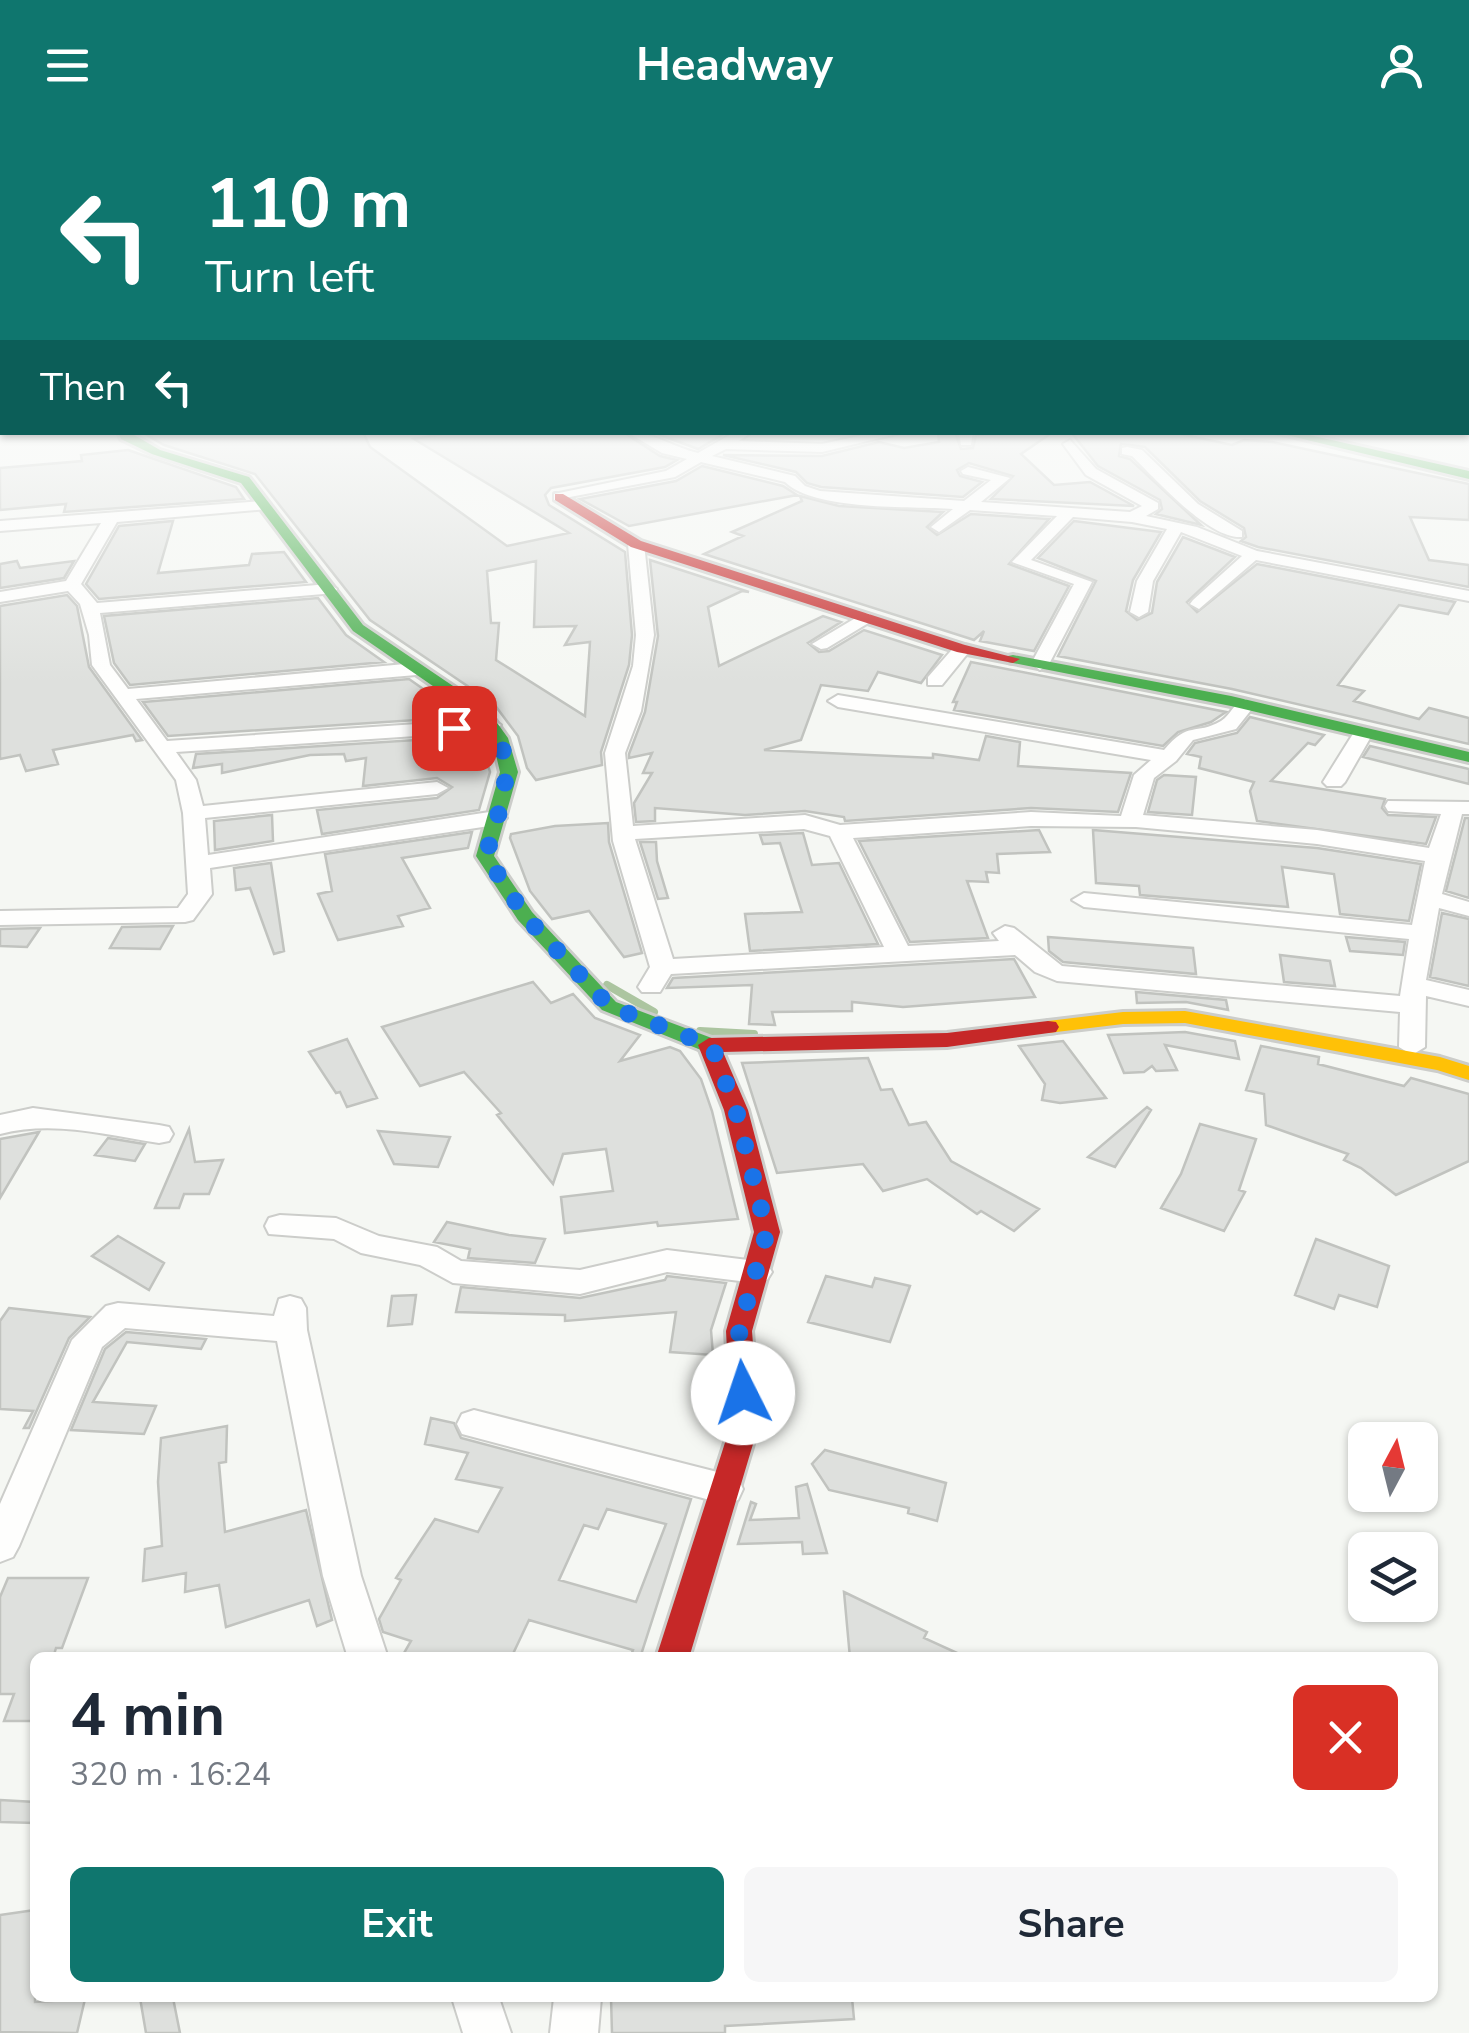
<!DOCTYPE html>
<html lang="en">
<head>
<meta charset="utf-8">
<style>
	body { margin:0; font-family:"Nunito Sans",sans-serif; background:#f6f6f7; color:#1f2937; height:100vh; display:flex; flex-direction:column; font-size:38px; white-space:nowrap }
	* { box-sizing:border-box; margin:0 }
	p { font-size:32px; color:#747a83 }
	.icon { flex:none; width:55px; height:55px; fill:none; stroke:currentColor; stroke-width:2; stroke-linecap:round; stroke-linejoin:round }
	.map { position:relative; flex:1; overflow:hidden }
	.panel { position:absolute; left:30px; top:1522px; width:1408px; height:350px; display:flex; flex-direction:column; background:#fff; border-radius:15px; box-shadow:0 2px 8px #0004 }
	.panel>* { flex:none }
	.banner { position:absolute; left:0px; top:0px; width:1470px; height:305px; box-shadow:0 2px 8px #0004; background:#0f766e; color:#fff; overflow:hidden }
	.needle { width:65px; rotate:7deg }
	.fabs { position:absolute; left:1348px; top:1292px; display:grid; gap:20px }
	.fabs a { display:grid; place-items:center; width:90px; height:90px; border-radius:15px; background:#fff; box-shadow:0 2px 8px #0004; font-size:50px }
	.pin { position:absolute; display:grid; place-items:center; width:85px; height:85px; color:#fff; margin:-42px; border-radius:20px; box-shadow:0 5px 15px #0006 }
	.me { position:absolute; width:110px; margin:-55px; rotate:356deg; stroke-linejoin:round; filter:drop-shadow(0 0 8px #0008) }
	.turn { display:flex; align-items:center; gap:35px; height:210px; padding:0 40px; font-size:45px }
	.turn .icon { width:130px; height:130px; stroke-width:2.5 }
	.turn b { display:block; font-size:70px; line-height:85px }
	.then { display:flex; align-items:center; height:95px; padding:0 40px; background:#0003; gap:20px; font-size:38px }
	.round { display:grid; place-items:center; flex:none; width:105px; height:105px; border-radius:15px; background:#f6f6f7 }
	.headline { display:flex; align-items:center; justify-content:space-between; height:170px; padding:0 40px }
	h1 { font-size:60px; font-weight:700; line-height:75px }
	.action { display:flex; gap:20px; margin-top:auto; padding:20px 40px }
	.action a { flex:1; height:115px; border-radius:15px; background:#0f766e; color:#fff; font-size:40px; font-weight:700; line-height:115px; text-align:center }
	.action a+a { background:#f6f6f7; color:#1f2937 }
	header { display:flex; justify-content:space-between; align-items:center; height:130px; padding:0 40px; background:#0f766e; color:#fff; font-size:45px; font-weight:700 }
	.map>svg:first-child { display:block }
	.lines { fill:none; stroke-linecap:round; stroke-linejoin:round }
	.stream { stroke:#acc5a0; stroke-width:8 }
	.building { fill:#dee0dd; stroke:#c1c3bf; stroke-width:2.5; fill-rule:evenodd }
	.street-casing { stroke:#cccdca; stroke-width:4 }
	.fast-casing { stroke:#cccdca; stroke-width:6 }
	.slow-casing { stroke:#cccdca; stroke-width:6 }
	.jam-casing { stroke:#cccdca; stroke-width:6 }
	.street { fill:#fefefd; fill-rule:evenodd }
	.fast { fill:#4caf50; fill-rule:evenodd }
	.slow { fill:#ffc107; fill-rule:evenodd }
	.jam { fill:#c62828; fill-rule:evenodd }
	.route { stroke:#1a73e8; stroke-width:18; stroke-dasharray:0 32.4 }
</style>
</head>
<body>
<header><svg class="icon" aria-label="menu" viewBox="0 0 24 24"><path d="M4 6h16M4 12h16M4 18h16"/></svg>Headway<svg class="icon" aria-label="person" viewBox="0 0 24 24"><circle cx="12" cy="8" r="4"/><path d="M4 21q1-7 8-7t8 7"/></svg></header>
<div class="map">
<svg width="1469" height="1903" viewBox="0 0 1469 1903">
	<rect width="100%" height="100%" fill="#f5f7f3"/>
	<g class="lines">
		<!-- stream -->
		<path class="stream" d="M607,855L654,882
			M700,901L754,904"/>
	</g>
	<!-- building -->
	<path class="building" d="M142,302H363L370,317L507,416L569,403L414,309L454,302H623L660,326L677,330L665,337L551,358L545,365L549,375L625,422L632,505L629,535L601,622L602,635L536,650L527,638L518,606L494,574L370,490L255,344L164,315ZM536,431L534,497L576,496L565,515L590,512L585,586L496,530L499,493H491L487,441Z
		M652,302H727L698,319Z
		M938,302H955L961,319L973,318L976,305L1053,302L1021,324L1054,355L1090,352L1134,376L991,369L1013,346L969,333L957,340L960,346L982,352L963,367L821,357L807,353L796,342L723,325L822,326L879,312L904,318L939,312Z
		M1071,302H1171L1232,315L1244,310L1272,312L1469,354V390L1410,387L1429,430L1469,435V457L1258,417L1241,411L1246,407L1244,398L1200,371L1145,317L1121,314L1119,326L1130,329L1201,395L1156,384L1162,379L1160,370L1098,336Z
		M128,320L236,357L244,369L64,382L66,374L0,380V338L82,331L81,325Z
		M702,336L783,356L797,365L629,396L580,369L676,351Z
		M800,366L839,376L943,382L927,397L937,405L971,384L1049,389L1009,434L1069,456L1034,521L980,511L984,501L974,510L968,508L704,424L743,406L732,402L802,371Z
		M173,391L158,443L249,435L252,424L284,422L306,452L99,469L86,454L119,396Z
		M1074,391L1161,402L1133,450L1126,481L1137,490L1152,483L1157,452L1183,407L1235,427L1187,472L1197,482L1257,434L1455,472L1448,484L1399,475L1338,555L1364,561L1354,571L1419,589L1429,578L1469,588V614L1232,559L1058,526L1096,451L1038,428Z
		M650,430L749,462L742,461L708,477L719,536L823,486L841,492L808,513L819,522L829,521L864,500L942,525L921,553L878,542L868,561L821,555L801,610L764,620L933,628V624L979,630L986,606L1020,612L1018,636L1131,643L1118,682L1031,678L845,691L844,687L805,681L745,685L655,678V691L636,692L634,673L652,643H643L652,623L629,628V624L645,582L658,506Z
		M17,431L20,438L74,431L64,448L0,458V434Z
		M67,465L77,476L89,537L142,610L136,611L133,605L53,620L58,634L26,641L20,625L0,629V476Z
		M318,468L346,505L384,532L130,555L114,533L104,486Z
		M971,532L1226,582L1211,592L1178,602L1163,616L954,580L957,572H953Z
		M409,549L463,587L168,606L143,572Z
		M1250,587L1324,605L1315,615L1308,613L1271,651L1385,669L1382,678L1388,685L1436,687L1426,714L1257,691L1250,661L1254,652L1199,638L1201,627L1187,624L1195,613L1237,603Z
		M479,606L490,642L479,680L322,704L317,680L437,668L452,657L437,648L363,656L366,628L346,631L344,624L310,625L222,643V634L193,638L196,624Z
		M1370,616L1469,639V654L1363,627Z
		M1164,645L1196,647L1192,685L1148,682L1157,650Z
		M272,685L273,711L215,720L214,691Z
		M1465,688H1469V768L1446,761Z
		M608,693L609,712L642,823L624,827L589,781L552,789L530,761L510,708L511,704L555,696Z
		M1039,700L1050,722L997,724L999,743L986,742L988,752L967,751L988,808L910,812L859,711Z
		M1093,700L1317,718L1421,734L1409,791L1340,784L1334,744L1282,737L1288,777L1140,765L1139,756L1096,753Z
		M472,702L468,718L402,728L430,778L398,786L403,796L338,810L318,764L332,761L325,724Z
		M803,703L812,735L839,733L878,814L750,821L745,784L802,782L780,713L763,714L760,705Z
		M640,712H656L657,731L668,768L658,769Z
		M271,733L284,821L274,824L250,758L236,760L234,738Z
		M1442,783L1469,789V856L1430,847Z
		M173,796L160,819L110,818L122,797Z
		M40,798L27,817L0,816V799Z
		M1048,807L1193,818L1196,844L1063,832L1049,821Z
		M1346,807L1405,812L1403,825L1350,821Z
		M1280,825L1330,831L1335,856L1284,852Z
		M1014,829L1035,867L903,877L852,872V881L772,882L775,895L749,894L752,855L667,858L673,848Z
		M533,852L551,873L573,864L595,888L640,905L620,931L670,917L680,921L701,949L712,981L738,1089L658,1096L657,1092L565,1103L561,1067L613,1061L606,1019L563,1024L553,1054L497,985L501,983L464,942L420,956L382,897Z
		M1136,862L1226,870L1228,880L1186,872L1137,873Z
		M1185,902L1235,911L1239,929L1165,915L1177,940L1156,941L1152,936L1144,942L1124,943L1108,905Z
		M347,909L377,968L347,977L340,962L336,963L309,922Z
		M1063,911L1106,968L1060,973L1042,970L1045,954L1019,916Z
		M1261,916L1319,927L1318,934L1404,956L1411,948L1469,964V1031L1396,1065L1361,1038L1344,1030L1348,1024L1266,995L1264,964L1246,960Z
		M868,928L881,960L892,959L909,995L926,992L951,1031L1039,1079L1014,1101L981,1081L977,1084L927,1049L883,1061L863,1034L777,1043L742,933Z
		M1147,977L1151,980L1115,1037L1088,1027Z
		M1200,994L1256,1009L1239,1060L1245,1062L1224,1101L1161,1078L1181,1044Z
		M189,999L195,1032L223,1030L209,1064H184L179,1078H155Z
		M378,1001L450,1007L438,1037L394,1034Z
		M39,1002L0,1068V1009Z
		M108,1008L138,1013L145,1014L135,1031L95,1025Z
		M447,1092L509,1105L545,1109L535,1133L468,1128L470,1119L434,1112Z
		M118,1106L164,1133L149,1160L92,1126Z
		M1316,1109L1389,1136L1377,1177L1339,1165L1334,1179L1295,1165Z
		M667,1146L726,1153L711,1200L713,1225L670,1222L676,1182L565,1191V1185L456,1182L461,1157L580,1168L665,1150Z
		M826,1146L872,1157L875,1148L910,1156L890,1212L808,1192Z
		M416,1165L412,1194L388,1196L392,1166Z
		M9,1178L90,1187L69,1208L29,1298H24L33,1281L0,1279V1191Z
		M126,1202L206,1209L201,1219L127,1212L93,1272L156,1276L144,1304L71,1300L105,1219Z
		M431,1288L454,1293L461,1308L691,1369L640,1528H630L633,1520L529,1490L511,1528H419L404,1523L411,1511L383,1502L379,1489L401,1450L396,1448L435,1389L478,1402L502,1358L456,1349L468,1323L425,1314ZM607,1379L666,1394L636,1472L559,1450L584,1395L598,1399Z
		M227,1296L226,1332L219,1333L225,1402L306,1380L332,1490L317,1496L309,1470L226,1497L219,1455L185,1462L186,1443L143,1451L145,1419L162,1416L158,1352L161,1308Z
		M825,1320L946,1353L937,1391L908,1383L909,1378L829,1360L812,1334Z
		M807,1354L827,1423L803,1424L802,1412L738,1414L751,1372L756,1374L750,1390L799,1388L796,1357Z
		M8,1448H88L62,1518H56L53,1528H35V1591H4L14,1564H0V1467Z
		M844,1462L927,1502L924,1508L968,1528H850Z
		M0,1670L35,1672V1693L0,1692Z
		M35,1780V1872L85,1869L77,1903L0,1902V1785Z
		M140,1868H173L180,1903H146Z
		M611,1868H852L854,1889L725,1896V1903H612Z"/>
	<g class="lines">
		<!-- street casing -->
		<g class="street-casing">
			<path id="street" d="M627,302C652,302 673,317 698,323L735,302H752L739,311L822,314L877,302H905L822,322L726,319L712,326L795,346L805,356L820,361L964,371L991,350L963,344L961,341L968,337L1010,348L981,372L1130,382L1142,376L1086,345L1063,314L1070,310L1096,339L1158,373V379L1146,386L1197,397L1257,421L1469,461V471L1256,430L1199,479L1190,474L1193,470L1242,426L1181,402L1153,451L1148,482L1139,487L1130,482L1137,451L1167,399L1132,392L1073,387L1031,430L1092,452L1049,534L1040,540L1031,534L1074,454L1012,432L1057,386L970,380L939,402L931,397L953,379C911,376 814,381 785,352L701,332L675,347L554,370V364L666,341L687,329L662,323Z
				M959,302H973L971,315H961Z
				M1127,317L1142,320L1198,374L1242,401V407C1209,410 1155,348 1132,326L1122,324V318Z
				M263,371L268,373V379L117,392L81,454L97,473L329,454L337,459L335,463L100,483L110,535L128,559L416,533L425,539L416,545L136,569L167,611L491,589L501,595L491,601L176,622L196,650L203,676L437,652L448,658L437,664L205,688L208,725L496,681L507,688L496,695L210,738L212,764L193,790L185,792L0,795V781L178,778L188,764L183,683L176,650L92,535L89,505L80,474L68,461L0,472V462L66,451L101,393L0,401V391Z
				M636,409L644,414L654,505L641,581L625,623L633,696L805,685L840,695L1031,682L1121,686L1134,645L1151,630L838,577L828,571L838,565L1164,620C1189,590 1195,606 1221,591C1231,585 1233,573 1245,569L1255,575L1236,599L1193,610L1176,631L1154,648L1143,685L1317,700L1429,718L1441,684L1388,681L1385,676L1388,671L1469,672V684H1462L1442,764L1469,772V786L1439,778L1426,850L1469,860V876L1426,866L1425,917L1412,925L1399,917L1400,882L1057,851L1035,842L1015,825L671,844L660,862H642L638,857L650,837L613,711L605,623L633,536L636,505L628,414ZM1031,696L1136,697L1317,714L1425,731L1412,795L1084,763L1072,770L1084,777L1409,809L1400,866L1062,836L1014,798L1005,796L993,803L999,811L908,816L853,708ZM804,699L830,706L884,817L673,829L635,709Z
				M864,483L870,484V492L827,518L821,519L812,514Z
				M962,514L971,519L968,523L942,555H928V547L956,515Z
				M1363,597L1373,603L1345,652L1341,656H1327L1323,652L1356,599Z
				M33,978L159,995L169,997L173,1004L169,1011L159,1013C105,1005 54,990 0,1004V985Z
				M280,1085L336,1088L379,1106L437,1117L461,1131L580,1140L667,1120L756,1131L767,1134L772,1142L767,1150L756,1153L667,1142L580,1164L453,1153L420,1135L361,1123L334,1109L269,1104L265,1096L269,1088Z
				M290,1166L301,1169L306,1178L307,1200L361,1446L388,1528H348L323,1446L277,1211L125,1198L102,1217L19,1416L13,1427L0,1432V1374L72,1210L106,1176L118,1173L274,1186L279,1169Z
				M474,1280L725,1344L738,1348L743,1359L738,1370L725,1374L462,1304L457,1294L462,1284Z
				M452,1868H499L511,1903H463Z
				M554,1868H601L598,1903H550Z"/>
		</g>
		<!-- fast casing -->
		<g class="fast-casing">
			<path id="fast" d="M118,302H129L160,320L249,347L363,495L487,579L508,608L518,642L494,726L532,782L616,872L717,910L720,915L717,920H701L602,880L518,790L476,726L500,642L492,608L475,585L353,501L241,353L152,324L121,309Z
				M1274,302H1296L1469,341V349Z
				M1013,525L1231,566L1469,622V632L1231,576L1008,532V526Z"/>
		</g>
		<!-- slow casing -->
		<g class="slow-casing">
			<path id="slow" d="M1185,881L1440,927L1469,936V950L1437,940L1185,893L1123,894L1048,903L1037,897L1048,891L1123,882Z"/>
		</g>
		<!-- jam casing -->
		<g class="jam-casing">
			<path id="jam" d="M555,364H563L641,411L965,515L1020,529L1013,533L957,522L631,417L555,370Z
				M1048,891L1056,892L1059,897L1056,902L947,917L723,922L748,980L780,1102L752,1201L759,1294L689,1528H656L731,1294L726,1201L754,1102L724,980L698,915L709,908L947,903Z"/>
		</g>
		<!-- street -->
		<use href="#street" class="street"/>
		<!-- fast -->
		<use href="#fast" class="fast"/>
		<!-- slow -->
		<use href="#slow" class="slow"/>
		<!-- jam -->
		<use href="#jam" class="jam"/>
	</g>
	<!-- sky -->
	<linearGradient id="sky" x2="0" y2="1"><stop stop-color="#90bbcb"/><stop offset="0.52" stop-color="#fafbfa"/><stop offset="1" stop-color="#fafbfa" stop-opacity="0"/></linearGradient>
	<rect width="1469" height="554" fill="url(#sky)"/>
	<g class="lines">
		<!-- route -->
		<path class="route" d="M454,598L490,595C521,636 498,681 486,726L525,786L609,876L712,916L736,980L767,1102L739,1200L743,1263"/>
	</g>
</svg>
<div class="fabs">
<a><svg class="needle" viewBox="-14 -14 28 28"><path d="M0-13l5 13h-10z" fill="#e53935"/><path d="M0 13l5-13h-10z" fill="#747a83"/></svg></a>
<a><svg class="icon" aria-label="layers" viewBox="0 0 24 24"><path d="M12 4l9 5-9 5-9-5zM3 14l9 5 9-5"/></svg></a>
</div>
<div class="pin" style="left:454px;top:598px;background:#d93025"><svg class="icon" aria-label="arrive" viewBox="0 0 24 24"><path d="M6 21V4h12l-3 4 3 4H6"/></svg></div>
<svg class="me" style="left:743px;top:1263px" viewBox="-20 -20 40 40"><circle r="19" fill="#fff"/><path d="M0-13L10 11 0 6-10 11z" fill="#1a73e8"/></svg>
<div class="banner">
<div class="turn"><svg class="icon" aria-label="left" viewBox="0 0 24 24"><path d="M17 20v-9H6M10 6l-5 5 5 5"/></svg><div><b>110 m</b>Turn left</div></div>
<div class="then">Then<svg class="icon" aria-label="left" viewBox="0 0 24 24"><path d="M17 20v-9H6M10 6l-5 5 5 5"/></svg></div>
</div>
<section class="panel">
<div class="headline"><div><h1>4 min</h1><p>320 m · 16:24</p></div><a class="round" style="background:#d93025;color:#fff"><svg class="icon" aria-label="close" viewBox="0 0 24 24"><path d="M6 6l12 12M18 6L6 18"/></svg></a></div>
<div class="action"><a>Exit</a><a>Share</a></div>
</section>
</div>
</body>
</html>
